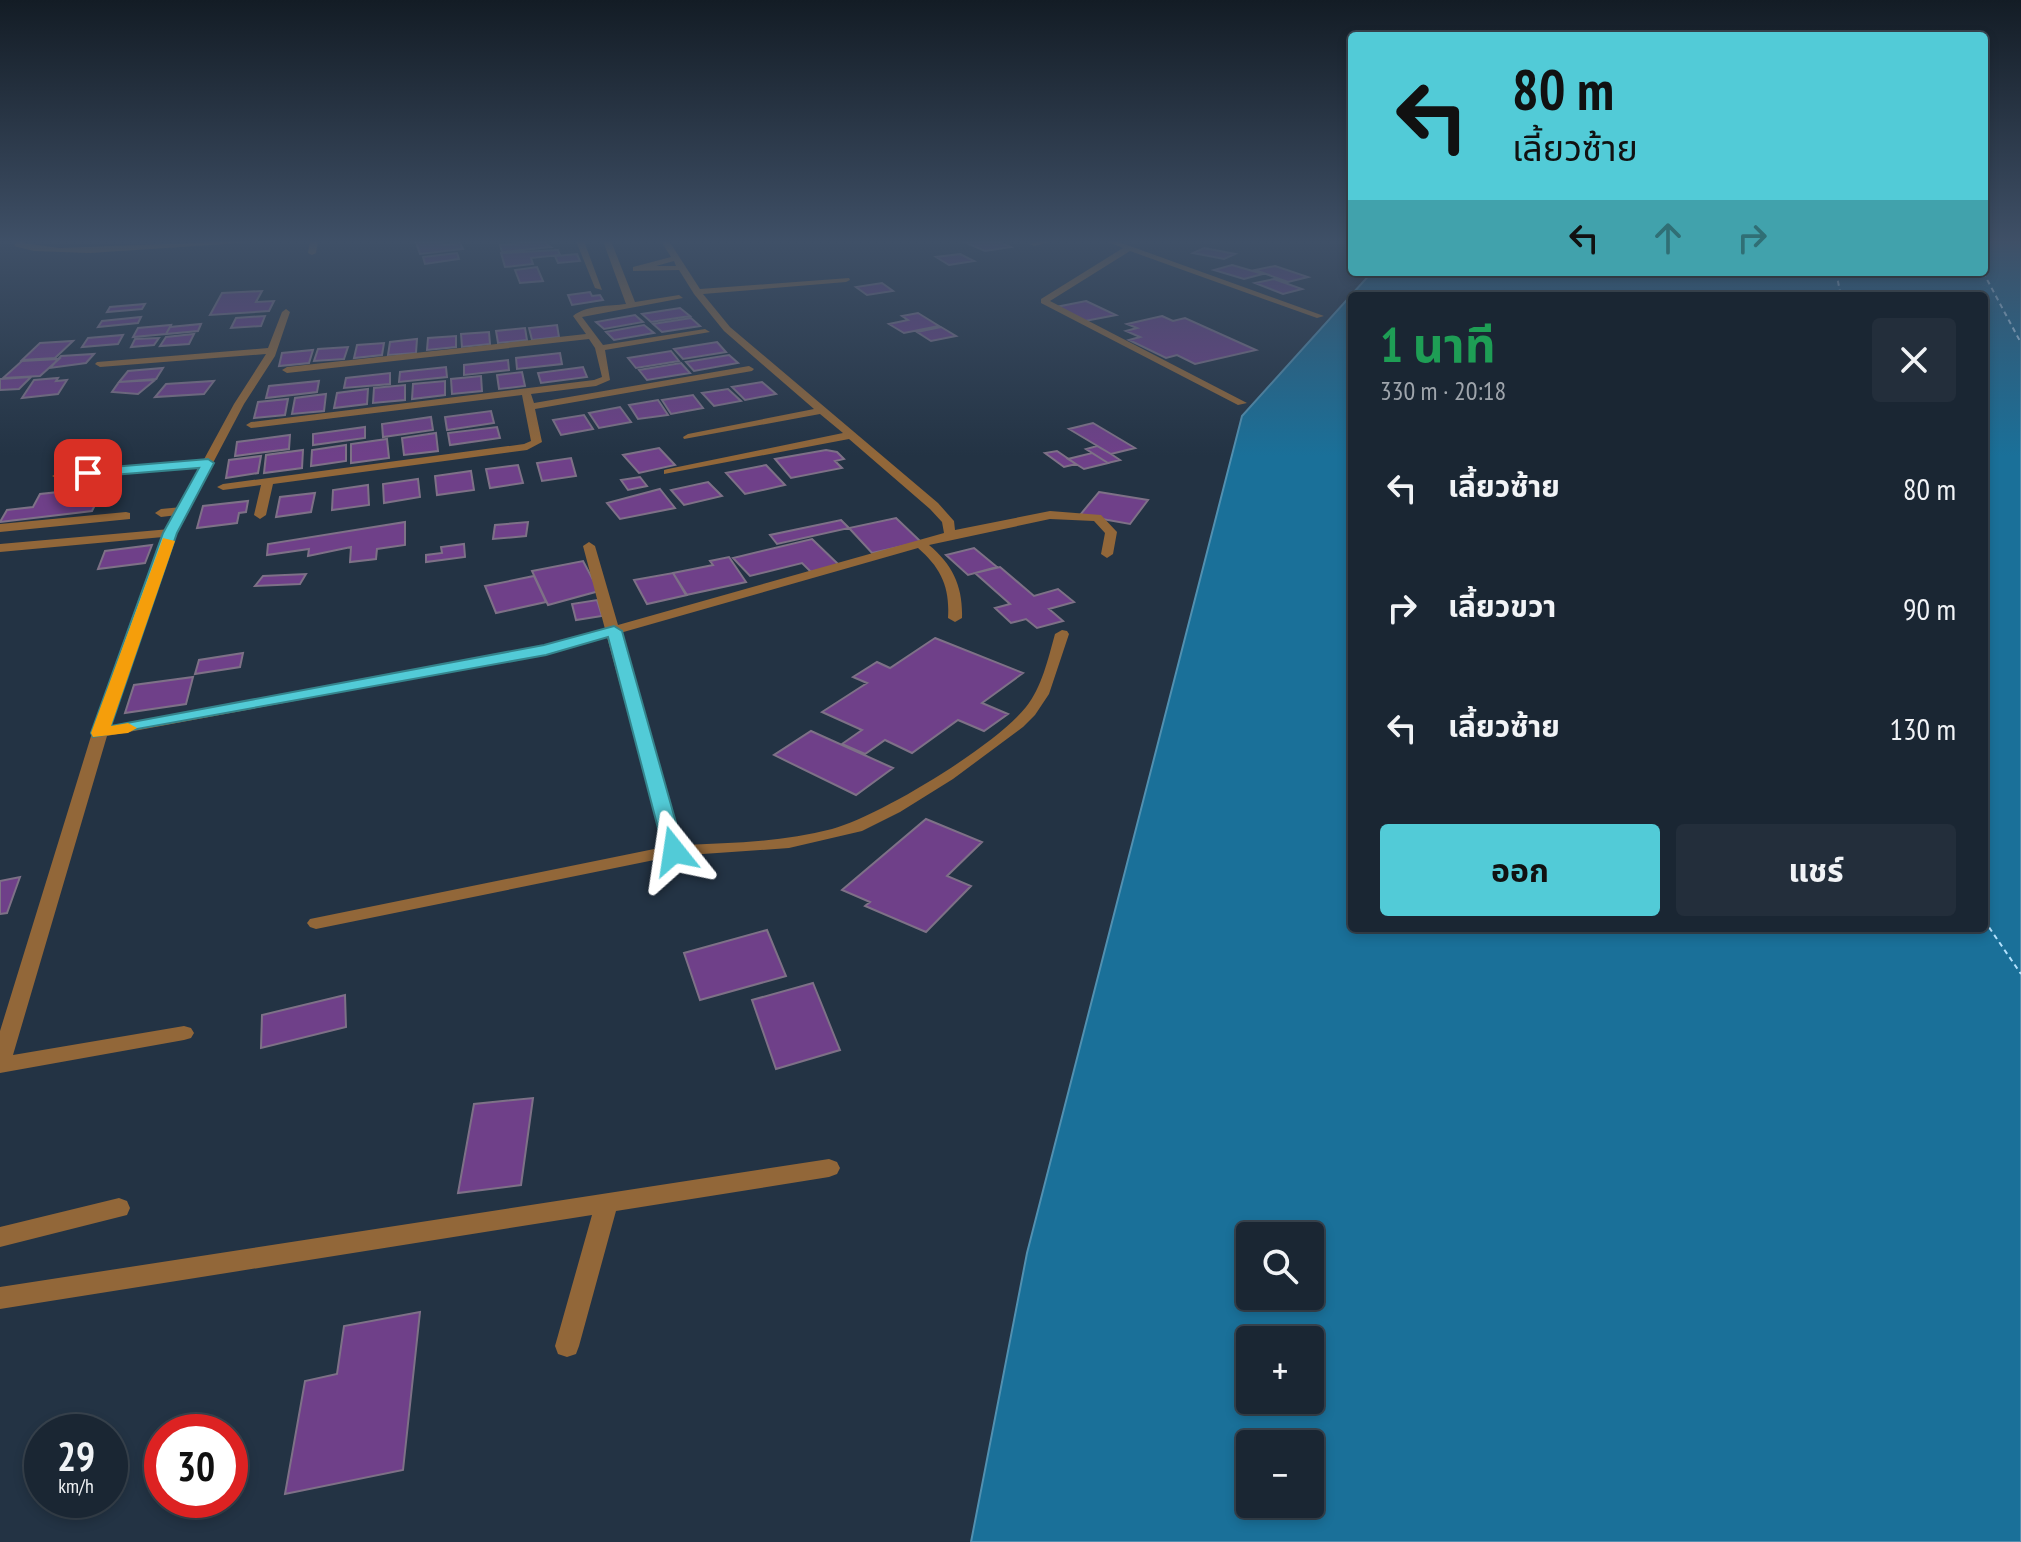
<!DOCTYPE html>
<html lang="th">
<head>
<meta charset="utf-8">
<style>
	body { margin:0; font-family:"PT Sans Narrow","Noto Sans Thai",sans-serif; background:#232e3b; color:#f1f3f6; height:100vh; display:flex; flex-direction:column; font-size:30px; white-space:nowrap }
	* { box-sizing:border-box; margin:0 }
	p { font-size:26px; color:#9fa5ac }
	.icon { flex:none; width:44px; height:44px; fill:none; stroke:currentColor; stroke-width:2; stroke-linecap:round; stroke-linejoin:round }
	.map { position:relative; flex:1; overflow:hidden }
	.details { position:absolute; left:1348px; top:292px; width:640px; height:640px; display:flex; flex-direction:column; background:#1a2633; border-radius:8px; box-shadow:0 4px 12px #0003,0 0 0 2px #38434e }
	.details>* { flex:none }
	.hud { position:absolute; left:1348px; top:32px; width:640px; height:244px; border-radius:8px; box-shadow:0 4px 12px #0003,0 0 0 2px #38434e; background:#52cbd7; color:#111; overflow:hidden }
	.controls { position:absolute; left:1236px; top:1222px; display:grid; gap:16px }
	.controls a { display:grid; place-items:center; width:88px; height:88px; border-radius:8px; background:#1a2633; box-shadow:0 4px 12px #0003,0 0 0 2px #38434e; font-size:40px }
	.speed { position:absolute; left:24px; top:1414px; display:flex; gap:16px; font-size:40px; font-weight:700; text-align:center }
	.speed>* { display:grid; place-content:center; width:104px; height:104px; border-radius:50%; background:#1a2633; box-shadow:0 4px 12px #0003,0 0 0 2px #38434e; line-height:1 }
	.speed small { font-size:20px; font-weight:400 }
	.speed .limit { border:12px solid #d22; background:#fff; color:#111 }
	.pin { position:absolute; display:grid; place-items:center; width:68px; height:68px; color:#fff; margin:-34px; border-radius:16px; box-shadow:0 4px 12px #0006 }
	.me { position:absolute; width:88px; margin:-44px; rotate:345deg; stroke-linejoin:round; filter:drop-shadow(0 0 6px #0008) }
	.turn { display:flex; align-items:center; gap:28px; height:168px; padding:0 32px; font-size:36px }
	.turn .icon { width:104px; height:104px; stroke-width:2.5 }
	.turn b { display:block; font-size:56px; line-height:68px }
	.lanes { display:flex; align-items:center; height:76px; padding:0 32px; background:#0003; justify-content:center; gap:40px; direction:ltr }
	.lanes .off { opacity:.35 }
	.round { display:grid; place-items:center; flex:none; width:84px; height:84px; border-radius:8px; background:#232e3b }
	.headline { display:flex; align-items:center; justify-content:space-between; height:136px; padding:0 32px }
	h1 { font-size:48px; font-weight:700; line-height:60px; color:#1e9e55 }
	.action { display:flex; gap:16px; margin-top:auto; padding:16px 32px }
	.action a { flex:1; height:92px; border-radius:8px; background:#52cbd7; color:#111; font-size:32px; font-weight:700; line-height:92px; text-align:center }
	.action a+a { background:#232e3b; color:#f1f3f6 }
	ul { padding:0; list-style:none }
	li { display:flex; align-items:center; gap:24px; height:120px; padding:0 32px }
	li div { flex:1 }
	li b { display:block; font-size:30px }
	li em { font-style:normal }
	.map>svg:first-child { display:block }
	.water { fill:#1a7099; stroke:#5290b0; stroke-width:2; fill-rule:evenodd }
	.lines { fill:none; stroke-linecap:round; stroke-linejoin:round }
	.ferry { stroke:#b3e2fe; stroke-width:2; stroke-dasharray:5 4; stroke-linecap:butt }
	.building { fill:#6f4089; stroke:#7e7187; stroke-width:2 }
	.service { fill:#926739; fill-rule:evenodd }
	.minor { fill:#926739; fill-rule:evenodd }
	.route { fill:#52cbd7; stroke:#35848c; stroke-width:2 }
	.slow { fill:#f59e0b }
</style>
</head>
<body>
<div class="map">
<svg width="2021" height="1542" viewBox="0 0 2021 1542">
	<rect width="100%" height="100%" fill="#233344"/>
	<!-- water -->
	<path class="water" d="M1984,241H2021V1542H971L1027,1253L1242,416L1372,272H1984ZM1352,296H1984V928H1352ZM1250,1236H1310V1296H1250ZM1250,1340H1310V1400H1250ZM1250,1444H1310V1504H1250Z"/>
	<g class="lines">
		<!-- ferry -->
		<path class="ferry" d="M1836,272L1841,296
			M1983,272L2021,343
			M1984,920L2021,974"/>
	</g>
	<!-- building -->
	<path class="building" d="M441,241L443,245L460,243L463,249L420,254L416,243Z
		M542,241L551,247L502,252L500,245Z
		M962,241H998L1011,247L985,251Z
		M1204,248L1235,254L1224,259L1193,253Z
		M558,250L560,255L531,258L533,264L505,267L501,253Z
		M457,253L459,259L425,264L423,257Z
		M577,254L580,261L558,263L555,256Z
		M960,254L974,261L949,265L936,257Z
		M1232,265L1263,274L1244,279L1214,270Z
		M1275,266L1308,277L1288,282L1255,270Z
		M537,267L543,281L520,283L515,270Z
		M1274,279L1302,289L1283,294L1255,283Z
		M882,283L893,291L867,295L856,287Z
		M262,291L256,302L274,301L269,311L210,315L222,293Z
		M590,292L592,296L600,295L603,300L572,305L568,295Z
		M1086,301L1116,315L1085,321L1056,307Z
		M145,304L142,309L107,312L110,307Z
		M680,308L690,316L651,322L642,314Z
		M918,313L939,326L904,333L889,324L908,320L902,316Z
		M635,315L643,322L604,329L596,322Z
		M265,316L261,326L231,328L236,318Z
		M1162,316L1173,321L1185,318L1256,350L1195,364L1177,355L1166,358L1129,340L1140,337L1126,331L1137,328L1127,324Z
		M141,317L138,323L98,327L102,321Z
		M691,318L700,326L662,332L653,324Z
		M201,324L198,331L166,334L170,327Z
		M171,325L166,334L133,337L138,328Z
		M557,325L559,337L532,340L529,328Z
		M644,325L654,333L614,340L606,332Z
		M941,327L956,336L931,341L917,332Z
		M525,328L527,340L498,343L496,331Z
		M489,332L490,344L462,347L461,334Z
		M194,334L189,344L160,346L166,337Z
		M123,335L118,344L82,347L88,338Z
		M456,336V347L427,350L428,338Z
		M159,338L154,345L131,347L135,339Z
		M417,339L416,353L388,355L390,342Z
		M73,341L55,358L22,360L40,343Z
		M717,342L726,352L683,359L674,349Z
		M384,343L382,355L354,358L357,345Z
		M348,347L344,359L314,361L318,349Z
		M313,350L309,363L279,366L282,353Z
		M671,351L679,361L636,368L628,358Z
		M560,353L562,364L517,369L516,358Z
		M94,354L86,363L50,368L61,356Z
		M729,355L738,363L694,371L686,362Z
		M59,359L40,376L3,378L22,361Z
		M508,360L509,370L464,375V365Z
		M681,363L690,373L647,380L639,370Z
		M446,367L447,377L399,382L400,372Z
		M583,367L587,377L541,383L538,373Z
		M163,368L156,379L119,382L128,371Z
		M522,372L525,386L499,389L497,375Z
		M390,373V384L344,388L346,378Z
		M481,376L482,391L452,394L451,379Z
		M31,377L19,389L0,390V379Z
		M58,378L56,381L67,380L58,394L22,398L34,380Z
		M155,380L138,394L112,392L119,382Z
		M214,381L204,394L155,397L166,384Z
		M319,381L317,392L266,398L269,386Z
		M445,381V395L412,399L413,384Z
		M762,382L776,394L745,400L732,387Z
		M405,385V400L373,403L374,388Z
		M368,389L367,404L334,408L337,393Z
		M728,389L741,401L714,406L702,393Z
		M326,394L324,411L292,414L295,398Z
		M693,395L703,408L671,414L662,400Z
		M288,399L285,415L254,418L258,402Z
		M658,400L668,415L638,419L629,405Z
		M620,407L631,422L599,428L589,413Z
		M491,411L494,423L447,430L445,417Z
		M584,415L593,429L561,435L553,420Z
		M431,417L433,430L383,437L382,424Z
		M1093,423L1135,448L1111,454L1069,429Z
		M365,427V438L313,445V434Z
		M497,427L500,438L450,445L448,433Z
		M436,433L438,451L404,455L402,438Z
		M290,435L289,449L235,456L237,442Z
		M387,439L389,458L351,463V444Z
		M346,445V461L311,466L312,450Z
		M1097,446L1111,454L1120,460L1108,463L1086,449Z
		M659,448L675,465L639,473L623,455Z
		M303,450L302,468L264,473L266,455Z
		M826,450L837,452L844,459L835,461L842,468L791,478L775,459Z
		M1057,451L1076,464L1064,467L1045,453Z
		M1092,453L1108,463L1084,469L1068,459Z
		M261,456L258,473L226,478L229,460Z
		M571,458L576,476L542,481L537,463Z
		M518,465L523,483L490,488L486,469Z
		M766,465L785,485L745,494L726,473Z
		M471,471L474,490L437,495L435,476Z
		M640,477L647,486L628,490L621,480Z
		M418,479L420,497L384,503L383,484Z
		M708,482L722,496L684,505L671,490Z
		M368,485L369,505L332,510L333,490Z
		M106,487L103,492L120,490L113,504L95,505L92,511L0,522L7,510L33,507L40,494Z
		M660,489L675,508L620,519L607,503Z
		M1099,492L1148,500L1130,524L1080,515Z
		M315,493L311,512L276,517L280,497Z
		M248,501L246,512L239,513L237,523L197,528L203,506Z
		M896,518L921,542L872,553L849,528Z
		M841,520L849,528L777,544L770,535Z
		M405,522V545L377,549L376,559L350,562L351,547L308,556L309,549L267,555L268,544Z
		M528,522L526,536L493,539L495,525Z
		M812,539L839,565L811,572L802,563L750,576L733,558Z
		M464,544L465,557L426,562V555L442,553L441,547Z
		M152,545L145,563L98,569L105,551Z
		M974,548L997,567L968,575L946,555Z
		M729,557L746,582L686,595L673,573L713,565L710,561Z
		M583,561L599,591L548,605L532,571Z
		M1000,567L1034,596L1058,589L1074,602L1049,609L1063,621L1037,628L1026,619L1011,623L995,608L1010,604L975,573Z
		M673,573L687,595L647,604L634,580Z
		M306,574L300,584L255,586L263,576Z
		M534,576L546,602L496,613L485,586Z
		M597,600L602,616L576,620L572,604Z
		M935,638L1023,673L982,703L1008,714L984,731L958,720L912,753L885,740L865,754L842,744L862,730L822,712L867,683L853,677L877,662L890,668Z
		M243,653L240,667L195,674L199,660Z
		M193,677L186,704L125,713L134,685Z
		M811,731L893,768L856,795L774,755Z
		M926,819L982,842L947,876L971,886L926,932L865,906L870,902L842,890Z
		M20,877L7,913L0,914V881Z
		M767,930L786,976L700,1000L684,953Z
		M813,983L840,1050L776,1069L752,1000Z
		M345,995L346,1027L261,1048L262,1015Z
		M533,1098L521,1185L458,1193L474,1104Z
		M420,1312L403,1470L285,1494L305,1381L337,1374L344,1326Z"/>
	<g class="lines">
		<!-- service -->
		<path class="service" d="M208,460L214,463L212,465L58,479L52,476L58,473Z
			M182,507L188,511L186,514L161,517L155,513L161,509Z
			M126,512L130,513V519L0,532V524Z
			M170,529L174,530V536L0,552V544Z"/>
		<!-- minor -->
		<path class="minor" d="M17,241H26L24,243L59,248L245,241L241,243L90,253L34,251L14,246Z
			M310,241H318L316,253L312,255L308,253Z
			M576,241H584L602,290L595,288Z
			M603,241H611L635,302L679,295L683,298L582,317L603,345L705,329L710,332L605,350L610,380L596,386L531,394L534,403L749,366L754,369L752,371L535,409L542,442L527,450L273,484L266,515L260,519L254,515L261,485L223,490L217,487L223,484L524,444L531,441L522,395L251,428L246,425L251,422L594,380L602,377L595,348L589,339L287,373L282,370L287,367L586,334L573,316C586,305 610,306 626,304Z
			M661,241H669L700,289L849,278L850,280L846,282L703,294L730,327L938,503L954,521L955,530L1050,511L1101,515L1117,532L1113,554L1107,558L1101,554L1105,533L1094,521L1050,519L929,545C953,565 963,587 962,618L955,622L948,618C950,587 941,568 918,548L620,633L681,845C731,843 783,842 832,829C880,816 995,746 1026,707C1042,687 1048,659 1055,634L1062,630L1067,631L1069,634L1049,694L1035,715L1023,727L953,779L900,812L862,831L789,848L674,856L316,929L310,927L307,923L310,919L664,847L607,637L546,654L107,736L13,1055L184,1026L191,1028L194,1033L191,1038L184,1040L0,1073V1031L92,733L164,533L234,404L266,354L100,367L95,364L97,362L268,348L282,312L286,309L290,312L275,356L244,404L176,533L110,727L544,646L605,629L583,546L589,542L595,546L618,625L944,533L942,522L930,509L849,439L664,474V470L668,469L843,433L820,414L684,439L683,437L688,434L814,409L724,331L694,294L679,270L633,271V267L671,257ZM674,261L676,266H656Z
			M1040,241H1054L1034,246L1030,244Z
			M1106,241H1116L1324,316L1317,318L1130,251L1050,301L1247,403L1238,405L1041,303V299L1123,248Z
			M829,1159L837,1162L840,1168L837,1174L829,1177L616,1211L579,1346L576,1354L567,1357L558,1354L555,1346L592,1215L0,1309V1287Z
			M119,1198L127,1201L130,1208L127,1215L0,1247V1227Z"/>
	</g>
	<!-- sky -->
	<linearGradient id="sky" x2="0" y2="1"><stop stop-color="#131c25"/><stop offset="0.53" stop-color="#3f5067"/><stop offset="1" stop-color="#3f5067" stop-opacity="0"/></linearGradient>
	<rect width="2021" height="456" fill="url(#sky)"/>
	<!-- route -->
	<path class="route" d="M208,459L214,463L177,533L111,726L544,645L614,626L622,631L684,851L681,856H667L664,851L608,637L546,655L93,737L91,733L163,533L199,468L88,477L82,473L88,469Z"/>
	<!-- slow -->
	<path class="slow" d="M163,538L175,541L111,726L128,723L137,728L128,733L93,737L91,733Z"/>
</svg>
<div class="controls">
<a><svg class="icon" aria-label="search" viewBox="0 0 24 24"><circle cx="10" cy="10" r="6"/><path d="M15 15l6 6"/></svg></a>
<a>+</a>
<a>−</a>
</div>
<div class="speed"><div>29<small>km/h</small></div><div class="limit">30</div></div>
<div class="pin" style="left:88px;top:473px;background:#d93025"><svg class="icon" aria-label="arrive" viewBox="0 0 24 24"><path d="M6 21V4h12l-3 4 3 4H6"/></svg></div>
<svg class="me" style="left:674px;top:851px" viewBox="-20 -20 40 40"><path d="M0-17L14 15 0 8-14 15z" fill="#52cbd7" stroke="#fff" stroke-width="4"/></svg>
<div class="hud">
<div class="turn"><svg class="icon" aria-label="left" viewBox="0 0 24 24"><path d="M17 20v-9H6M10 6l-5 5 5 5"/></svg><div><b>80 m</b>เลี้ยวซ้าย</div></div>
<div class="lanes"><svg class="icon" aria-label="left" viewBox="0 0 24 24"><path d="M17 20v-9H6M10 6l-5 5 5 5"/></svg><svg class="icon off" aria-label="ahead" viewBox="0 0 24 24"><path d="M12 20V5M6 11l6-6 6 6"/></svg><svg class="icon off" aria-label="right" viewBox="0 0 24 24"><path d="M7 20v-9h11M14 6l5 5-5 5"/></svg></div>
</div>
<section class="details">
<div class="headline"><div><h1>1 นาที</h1><p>330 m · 20:18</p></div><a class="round"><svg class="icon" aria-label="close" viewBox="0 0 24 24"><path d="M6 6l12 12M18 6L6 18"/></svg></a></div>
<ul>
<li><svg class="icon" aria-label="left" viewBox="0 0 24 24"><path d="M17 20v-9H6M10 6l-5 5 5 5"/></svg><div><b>เลี้ยวซ้าย</b></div><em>80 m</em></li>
<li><svg class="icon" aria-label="right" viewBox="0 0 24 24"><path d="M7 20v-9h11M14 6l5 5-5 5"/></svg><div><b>เลี้ยวขวา</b></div><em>90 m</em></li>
<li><svg class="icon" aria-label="left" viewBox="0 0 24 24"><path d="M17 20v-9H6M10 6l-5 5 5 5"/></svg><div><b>เลี้ยวซ้าย</b></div><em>130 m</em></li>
</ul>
<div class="action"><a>ออก</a><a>แชร์</a></div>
</section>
</div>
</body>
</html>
